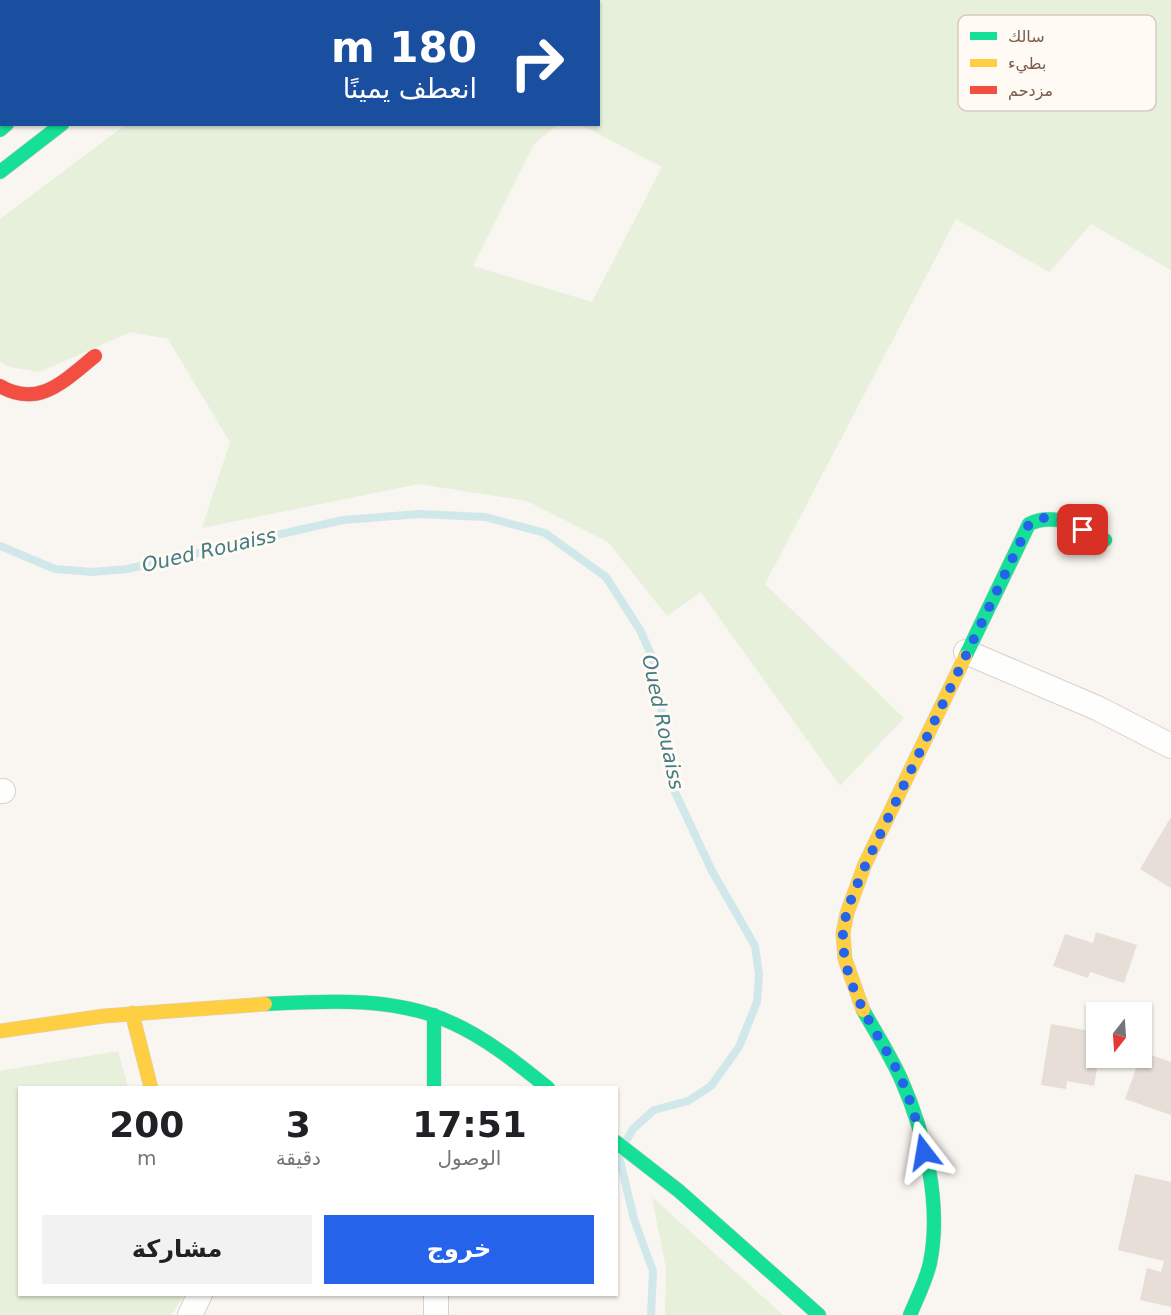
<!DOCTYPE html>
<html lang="ar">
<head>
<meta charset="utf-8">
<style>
	body { margin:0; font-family:"DejaVu Sans",Vazirmatn,sans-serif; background:#f2f2f2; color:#202124; direction:rtl; height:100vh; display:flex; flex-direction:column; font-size:22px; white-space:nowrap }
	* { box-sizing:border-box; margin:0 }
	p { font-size:20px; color:#757577 }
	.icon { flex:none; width:33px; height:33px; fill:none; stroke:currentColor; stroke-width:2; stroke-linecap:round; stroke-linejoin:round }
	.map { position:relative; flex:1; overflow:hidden; direction:ltr }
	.sheet { position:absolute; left:18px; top:1086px; width:600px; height:210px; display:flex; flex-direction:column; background:#fff; border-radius:0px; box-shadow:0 2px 4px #0004; direction:rtl }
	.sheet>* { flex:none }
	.banner { position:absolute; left:0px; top:0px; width:600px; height:126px; box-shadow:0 2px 4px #0004; direction:rtl; background:#1a4fa0; color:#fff; overflow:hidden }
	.needle { width:39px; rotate:197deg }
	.tools { position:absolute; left:1086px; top:1002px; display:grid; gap:12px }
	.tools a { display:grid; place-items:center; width:66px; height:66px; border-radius:0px; background:#fff; box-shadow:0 2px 4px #0004; font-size:30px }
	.pin { position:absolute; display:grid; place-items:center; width:51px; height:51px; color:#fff; margin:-26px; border-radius:12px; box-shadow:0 3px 9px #0006 }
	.me { position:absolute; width:66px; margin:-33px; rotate:346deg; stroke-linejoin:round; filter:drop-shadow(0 0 4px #0008) }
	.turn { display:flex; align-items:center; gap:21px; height:126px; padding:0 24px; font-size:27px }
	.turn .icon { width:78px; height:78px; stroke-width:2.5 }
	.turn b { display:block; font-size:42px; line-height:51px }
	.eta { display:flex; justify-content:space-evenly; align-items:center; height:102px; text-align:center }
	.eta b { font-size:36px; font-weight:700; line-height:42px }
	.cta { display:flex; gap:12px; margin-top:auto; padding:12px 24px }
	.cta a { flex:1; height:69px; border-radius:0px; background:#2563eb; color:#fff; font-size:24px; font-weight:700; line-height:69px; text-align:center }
	.cta a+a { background:#f2f2f2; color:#202124 }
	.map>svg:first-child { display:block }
	.residential { fill:#f2e8de }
	.green { fill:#e7f0db }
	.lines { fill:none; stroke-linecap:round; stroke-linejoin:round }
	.stream { stroke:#d0e8ea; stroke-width:8 }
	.building { fill:#e6ded7 }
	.street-casing { stroke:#d7d1cb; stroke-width:26 }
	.fast-casing { stroke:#d9d2cb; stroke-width:15 }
	.slow-casing { stroke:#d9d2cb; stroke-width:15 }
	.jam-casing { stroke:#d9d2cb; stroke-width:15 }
	.street { stroke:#fefefd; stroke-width:24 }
	.fast { stroke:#16e098; stroke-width:14 }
	.slow { stroke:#ffcf43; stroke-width:14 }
	.jam { stroke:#f24e42; stroke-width:14 }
	.route { stroke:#2563eb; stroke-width:10; stroke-dasharray:0 18 }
	.labels { text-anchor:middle; stroke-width:6; stroke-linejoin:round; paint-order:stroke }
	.water-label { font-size:20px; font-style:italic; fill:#437c86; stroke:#fffaf3 }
	.key { fill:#fffaf3; stroke:#d7cbc1; stroke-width:1.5 }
	.key-label { font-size:16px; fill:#7a5c4d }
</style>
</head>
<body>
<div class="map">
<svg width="1171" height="1315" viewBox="0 0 1171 1315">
	<rect width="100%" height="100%" fill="#f9f5f0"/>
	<!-- residential -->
	<path class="residential" d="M0,0H102L2,2L0,85Z"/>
	<!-- green -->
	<path class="green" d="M289,0H1171V270L1091,224L1049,272L956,219L765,584L904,718L840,786L701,592L667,616L608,542L527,501L419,484L202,528L230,442L168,339L131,332L39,372L9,367L0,361V219L125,125H557L534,144L473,266L592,302L662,167L581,125L598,124V2L287,1Z
		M118,1051L128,1087L20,1088V1294L184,1295L171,1315H0V1071Z
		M652,1197L783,1315H665L666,1269Z"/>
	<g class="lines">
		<!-- stream -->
		<path class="stream" d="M0,546L55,569L92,572L127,569L343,520L420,514L485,517L545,533L606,577L640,630L653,659L675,792L712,871L755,946L759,974L757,1002L739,1047L711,1086L688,1101L654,1110L633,1129L626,1141
			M619,1157L634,1219L653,1271L651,1315"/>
	</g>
	<!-- building -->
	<path class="building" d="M1171,817V888L1140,869Z
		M1096,932L1137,945L1124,983L1090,972L1088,978L1053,966L1065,934L1093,943Z
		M1051,1024L1096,1032V1058H1099L1094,1086L1067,1081L1066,1089L1041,1085Z
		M1142,1052L1171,1062V1115L1125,1099Z
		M1135,1174L1171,1182V1307L1140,1300L1147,1268L1161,1272L1164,1261L1118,1250Z"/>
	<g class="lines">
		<!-- street casing -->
		<g class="street-casing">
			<path id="street" d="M966,652L1097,708L1171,746
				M0,791H3
				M436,1294V1315
				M190,1315L200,1294"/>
		</g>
		<!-- fast casing -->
		<g class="fast-casing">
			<path id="fast" d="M167,2L169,0
				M221,2L223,0
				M0,130L7,124
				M0,172L62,124
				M965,657L1029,524C1056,511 1080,528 1105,540
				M265,1004C326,1001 393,996 450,1022C486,1038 517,1063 548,1088
				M863,1010C876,1033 890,1055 901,1079C925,1133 942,1205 930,1263C926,1281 917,1298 910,1315
				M434,1015V1088
				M616,1142L679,1191L819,1315"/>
		</g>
		<!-- slow casing -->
		<g class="slow-casing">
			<path id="slow" d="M863,1010L845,959L843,933L847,913L865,864L965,657
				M132,1013L151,1088
				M0,1031L104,1016L265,1004"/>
		</g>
		<!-- jam casing -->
		<g class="jam-casing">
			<path id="jam" d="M0,386C39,409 65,380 95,356"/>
		</g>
		<!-- street -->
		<use href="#street" class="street"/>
		<!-- fast -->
		<use href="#fast" class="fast"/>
		<!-- slow -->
		<use href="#slow" class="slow"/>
		<!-- jam -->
		<use href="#jam" class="jam"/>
	</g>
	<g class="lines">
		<!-- route -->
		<path class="route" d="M924,1152C917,1121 908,1089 892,1061C871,1023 846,988 843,943C841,917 856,888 866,864L1029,524C1048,511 1064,521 1083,530"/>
	</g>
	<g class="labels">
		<!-- water labels -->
		<g class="water-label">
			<text transform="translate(209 550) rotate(-13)" y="7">Oued Rouaiss</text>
			<text transform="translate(663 722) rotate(78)" y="7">Oued Rouaiss</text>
		</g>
	</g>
	<!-- legend -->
	<rect x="958" y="15" width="198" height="96" rx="9" class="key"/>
	<rect x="970" y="32" width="27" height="8" fill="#16e098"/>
	<rect x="970" y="59" width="27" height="8" fill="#ffcf43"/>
	<rect x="970" y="86" width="27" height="8" fill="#f24e42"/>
	<g class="key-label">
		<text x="1008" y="42">سالك</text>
		<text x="1008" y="69">بطيء</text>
		<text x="1008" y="96">مزدحم</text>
	</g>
</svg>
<div class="tools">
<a><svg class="needle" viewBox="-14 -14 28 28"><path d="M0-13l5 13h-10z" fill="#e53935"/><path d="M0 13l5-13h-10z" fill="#757577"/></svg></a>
</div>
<div class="pin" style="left:1083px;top:530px;background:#d93025"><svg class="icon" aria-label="arrive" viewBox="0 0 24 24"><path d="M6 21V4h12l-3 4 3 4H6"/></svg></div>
<svg class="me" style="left:924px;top:1152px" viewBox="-20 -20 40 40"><path d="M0-17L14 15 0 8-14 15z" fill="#2563eb" stroke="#fff" stroke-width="4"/></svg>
<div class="banner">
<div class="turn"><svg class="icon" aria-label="right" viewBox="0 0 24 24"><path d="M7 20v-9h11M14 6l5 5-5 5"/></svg><div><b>180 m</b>انعطف يمينًا</div></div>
</div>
<section class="sheet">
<div class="eta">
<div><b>17:51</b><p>الوصول</p></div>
<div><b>3</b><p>دقيقة</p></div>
<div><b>200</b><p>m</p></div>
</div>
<div class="cta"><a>خروج</a><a>مشاركة</a></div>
</section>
</div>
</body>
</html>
